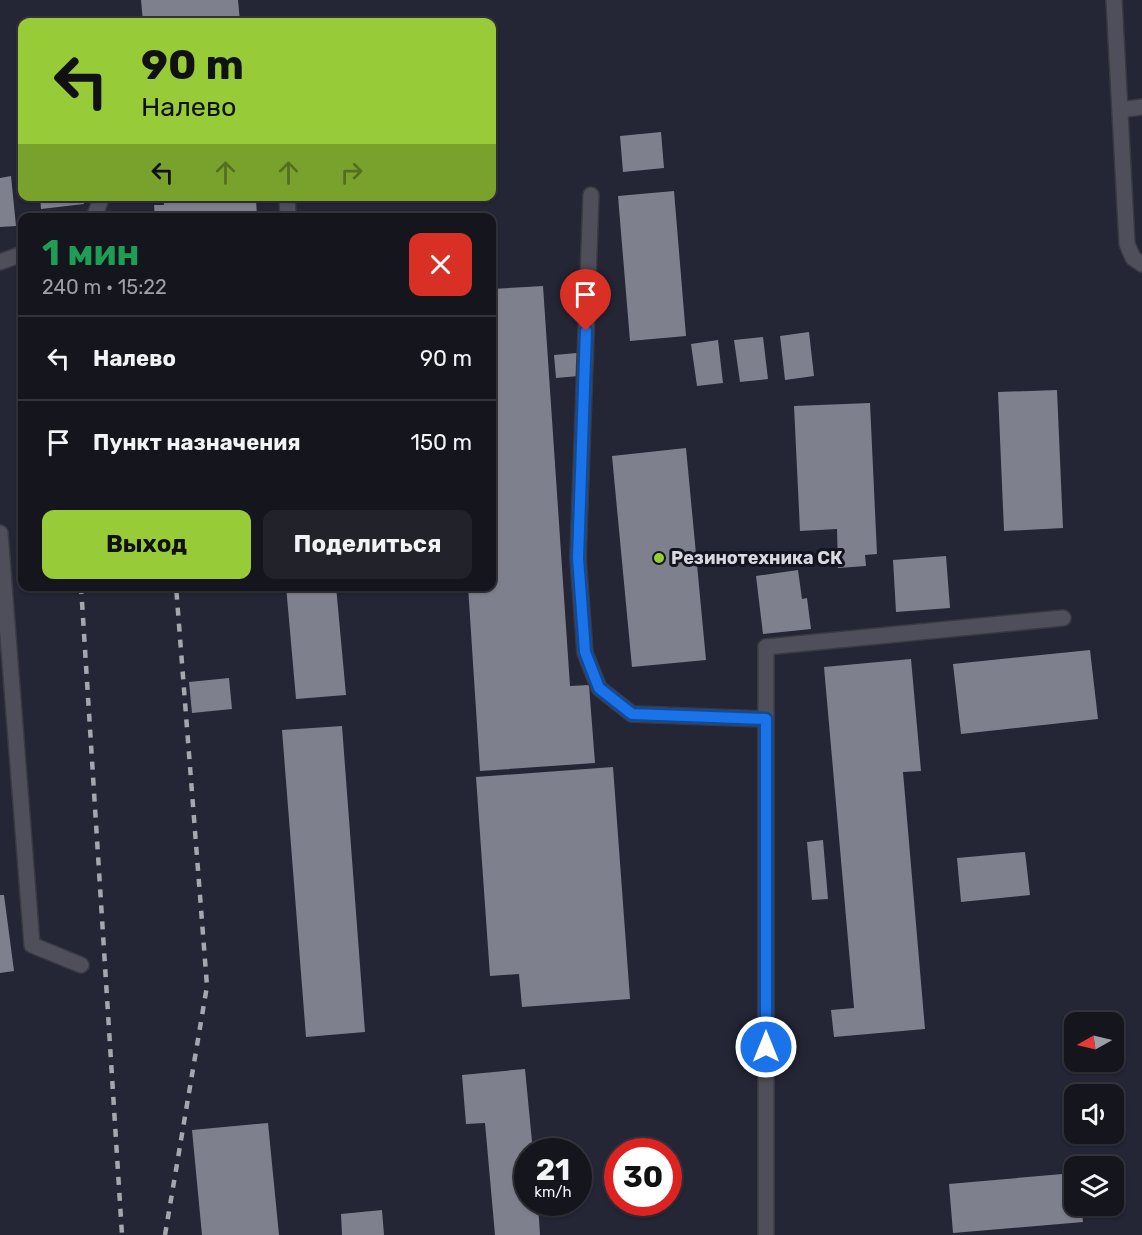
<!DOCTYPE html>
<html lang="ru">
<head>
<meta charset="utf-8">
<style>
	body { margin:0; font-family:Rubik,sans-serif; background:#22232a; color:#f1f3f6; height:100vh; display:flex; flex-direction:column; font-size:22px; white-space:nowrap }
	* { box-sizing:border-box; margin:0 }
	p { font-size:20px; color:#9d9fa4 }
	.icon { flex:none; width:33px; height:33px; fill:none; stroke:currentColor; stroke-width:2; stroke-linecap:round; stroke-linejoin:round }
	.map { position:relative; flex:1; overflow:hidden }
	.side { position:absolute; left:18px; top:213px; width:478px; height:378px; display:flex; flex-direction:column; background:#15161d; border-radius:12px; box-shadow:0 2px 4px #0004,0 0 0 2px #34353b }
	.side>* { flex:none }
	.top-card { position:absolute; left:18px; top:18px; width:478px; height:183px; border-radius:12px; box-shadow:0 2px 4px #0004,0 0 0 2px #34353b; background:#98cb38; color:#111; overflow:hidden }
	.needle { width:39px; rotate:262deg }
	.controls { position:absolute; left:1064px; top:1012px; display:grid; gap:12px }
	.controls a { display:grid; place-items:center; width:60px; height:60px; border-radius:12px; background:#15161d; box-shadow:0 2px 4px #0004,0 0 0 2px #34353b; font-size:30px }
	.speed { position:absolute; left:514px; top:1138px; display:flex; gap:12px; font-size:30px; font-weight:700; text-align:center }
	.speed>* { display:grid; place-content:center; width:78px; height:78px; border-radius:50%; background:#15161d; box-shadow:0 2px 4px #0004,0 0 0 2px #34353b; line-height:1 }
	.speed small { font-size:15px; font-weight:400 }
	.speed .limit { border:9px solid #d22; background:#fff; color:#111 }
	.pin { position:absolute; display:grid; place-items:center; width:51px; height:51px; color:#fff; margin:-62px -26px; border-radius:50% 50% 50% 0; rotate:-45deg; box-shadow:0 0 6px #0007 }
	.pin .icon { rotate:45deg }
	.me { position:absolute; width:66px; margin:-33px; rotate:0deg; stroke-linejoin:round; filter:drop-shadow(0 0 4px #0008) }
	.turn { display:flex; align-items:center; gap:21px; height:126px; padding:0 24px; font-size:27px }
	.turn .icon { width:78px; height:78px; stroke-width:2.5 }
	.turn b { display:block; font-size:42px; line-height:51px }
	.lanes { display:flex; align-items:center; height:57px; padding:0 24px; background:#0003; justify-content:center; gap:30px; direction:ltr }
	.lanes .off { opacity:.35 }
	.round { display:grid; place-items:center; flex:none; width:63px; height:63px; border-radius:12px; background:#22232a }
	.headline { display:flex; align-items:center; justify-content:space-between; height:102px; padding:0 24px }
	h1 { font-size:36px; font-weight:700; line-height:45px; color:#1e9e55 }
	.cta { display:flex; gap:12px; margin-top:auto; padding:12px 24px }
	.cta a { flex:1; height:69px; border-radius:12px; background:#98cb38; color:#111; font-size:24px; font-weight:700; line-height:69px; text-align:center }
	.cta a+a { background:#22232a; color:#f1f3f6 }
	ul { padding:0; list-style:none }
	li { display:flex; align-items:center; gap:18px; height:84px; padding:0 24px; border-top:2px solid #34353b }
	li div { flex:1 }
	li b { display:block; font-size:22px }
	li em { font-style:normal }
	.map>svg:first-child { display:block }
	.built { fill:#242535; fill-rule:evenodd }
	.building { fill:#7f808d }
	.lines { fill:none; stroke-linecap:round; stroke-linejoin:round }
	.service-casing { stroke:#393942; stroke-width:18 }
	.minor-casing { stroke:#393942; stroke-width:18 }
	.service { stroke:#4e4f5b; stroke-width:15 }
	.minor { stroke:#4e4f5b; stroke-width:15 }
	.rail { stroke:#a5a6ae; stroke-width:4.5; stroke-dasharray:8 8; stroke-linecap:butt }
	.route-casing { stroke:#114b97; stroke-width:15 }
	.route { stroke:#1a73e8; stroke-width:10 }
	.poi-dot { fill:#98cb38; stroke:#13141e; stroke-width:2 }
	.labels { text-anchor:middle; stroke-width:6; stroke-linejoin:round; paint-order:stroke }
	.poi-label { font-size:18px; font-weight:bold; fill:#d8d9e0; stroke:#13141e; text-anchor:start }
</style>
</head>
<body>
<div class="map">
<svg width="1142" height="1235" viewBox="0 0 1142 1235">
	<rect width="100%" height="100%" fill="#1c1d27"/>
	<!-- built -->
	<path class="built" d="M0,0H1142V1235H0ZM22,22H492V196H22ZM22,218H492V586H22ZM1074,1023H1113V1062H1074ZM1074,1095H1113V1134H1074ZM528,1152H579V1203H528ZM618,1152H669V1203H618ZM1074,1167H1113V1206H1074Z"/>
	<!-- building -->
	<path class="building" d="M141,0H238L240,22H143Z
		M661,132L664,168L623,172L620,136Z
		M11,176L16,226L0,227V178Z
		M674,191L686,336L630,341L618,196Z
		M40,196H83L84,204L41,209Z
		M163,196L256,198L257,218H155L154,205H164Z
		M543,286L570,686L589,685L595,763L480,771L468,586H492V289Z
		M809,332L814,376L785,380L780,336Z
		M763,337L768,379L740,382L734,340Z
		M718,340L723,383L697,386L691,344Z
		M577,353L579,376L556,378L554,355Z
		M1057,390L1063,528L1004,531L998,392Z
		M870,403L877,554L865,555L866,566L838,568L837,529L800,531L794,406Z
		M686,448L706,660L632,667L612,456Z
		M946,556L950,608L896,612L893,560Z
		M798,570L802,599L807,598L811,629L763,634L756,576Z
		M286,586H336L346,695L296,699Z
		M1090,650L1098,719L961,734L953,664Z
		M911,659L921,771L903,772L925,1029L834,1037L831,1010L854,1008L824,667Z
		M229,678L232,709L192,713L189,682Z
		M342,726L365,1032L306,1037L282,730Z
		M613,767L630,999L522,1007L519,974L490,976L476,777Z
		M823,840L828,899L812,900L807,842Z
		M1025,852L1030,895L961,902L957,858Z
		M0,895H4L14,971L0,973Z
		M525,1069L533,1152H528V1203H538L540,1235H495L485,1123L466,1124L462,1075Z
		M268,1123L279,1235H202L192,1130Z
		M1074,1173V1206H1081L1083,1222L953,1233L949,1184Z
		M382,1210L384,1235H342L341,1214Z"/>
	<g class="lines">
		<!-- service casing -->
		<g class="service-casing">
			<path id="service" d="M1114,0L1127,244L1133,258L1142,264
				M1120,110L1142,107
				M287,196L288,218
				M94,218L102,196
				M0,262L22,254
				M0,533L32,945L81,965
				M766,647L1063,618"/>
		</g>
		<!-- minor casing -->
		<g class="minor-casing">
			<path id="minor" d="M591,195L578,558L585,653L599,688L632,714L766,719
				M766,1235V647"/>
		</g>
		<!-- service -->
		<use href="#service" class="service"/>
		<!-- minor -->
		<use href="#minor" class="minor"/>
		<!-- rail -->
		<path class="rail" d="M81,586L122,1235
			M165,1235L207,986L176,586"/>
	</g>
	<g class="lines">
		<!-- route casing -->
		<g class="route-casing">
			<path id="route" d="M586,331L578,558L585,652L599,688L632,714L766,719V1047"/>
		</g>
		<!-- route -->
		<use href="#route" class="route"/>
	</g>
	<!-- markers -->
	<circle class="poi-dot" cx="659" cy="558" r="6"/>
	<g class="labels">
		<!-- poi labels -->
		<g class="poi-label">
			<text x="671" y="564">Резинотехника СК</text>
		</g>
	</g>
</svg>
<div class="controls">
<a><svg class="needle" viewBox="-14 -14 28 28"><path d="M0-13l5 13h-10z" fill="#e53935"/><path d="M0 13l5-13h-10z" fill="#9d9fa4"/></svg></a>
<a><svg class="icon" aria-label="sound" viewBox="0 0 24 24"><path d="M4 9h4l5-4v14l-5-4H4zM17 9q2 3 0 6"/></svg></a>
<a><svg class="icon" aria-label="layers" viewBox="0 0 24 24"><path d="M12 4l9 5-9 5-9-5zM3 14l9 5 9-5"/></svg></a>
</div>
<div class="speed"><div>21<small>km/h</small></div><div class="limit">30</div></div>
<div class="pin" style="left:586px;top:331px;background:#d93025"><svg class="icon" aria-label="arrive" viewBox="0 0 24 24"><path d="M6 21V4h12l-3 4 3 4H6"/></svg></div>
<svg class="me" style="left:766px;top:1047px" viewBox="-20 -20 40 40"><circle r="17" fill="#1a73e8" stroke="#fff" stroke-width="3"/><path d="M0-11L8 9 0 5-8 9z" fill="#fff"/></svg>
<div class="top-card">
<div class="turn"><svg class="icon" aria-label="left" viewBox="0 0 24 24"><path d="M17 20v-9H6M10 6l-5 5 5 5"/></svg><div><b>90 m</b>Налево</div></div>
<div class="lanes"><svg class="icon" aria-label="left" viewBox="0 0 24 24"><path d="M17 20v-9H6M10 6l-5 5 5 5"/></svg><svg class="icon off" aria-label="ahead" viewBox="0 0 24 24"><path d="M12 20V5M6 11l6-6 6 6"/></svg><svg class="icon off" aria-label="ahead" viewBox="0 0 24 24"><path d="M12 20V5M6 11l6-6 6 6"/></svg><svg class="icon off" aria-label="right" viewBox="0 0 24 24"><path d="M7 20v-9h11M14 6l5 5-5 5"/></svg></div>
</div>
<section class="side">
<div class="headline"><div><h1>1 мин</h1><p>240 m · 15:22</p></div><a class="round" style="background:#d93025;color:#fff"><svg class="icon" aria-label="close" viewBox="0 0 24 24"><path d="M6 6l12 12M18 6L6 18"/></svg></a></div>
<ul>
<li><svg class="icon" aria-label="left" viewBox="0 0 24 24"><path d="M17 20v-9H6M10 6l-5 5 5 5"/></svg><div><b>Налево</b></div><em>90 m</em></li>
<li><svg class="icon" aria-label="arrive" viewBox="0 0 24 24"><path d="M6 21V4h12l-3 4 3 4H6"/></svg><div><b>Пункт назначения</b></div><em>150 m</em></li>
</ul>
<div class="cta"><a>Выход</a><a>Поделиться</a></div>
</section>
</div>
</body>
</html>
